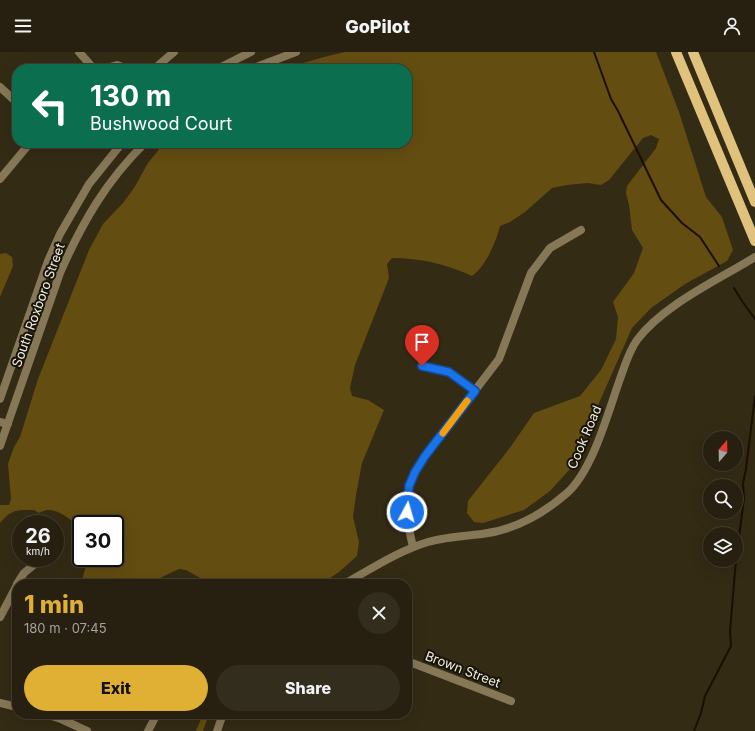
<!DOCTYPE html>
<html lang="en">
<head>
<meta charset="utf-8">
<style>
	body { margin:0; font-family:Inter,sans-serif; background:#332d1e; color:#f1f3f6; height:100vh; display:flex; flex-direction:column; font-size:15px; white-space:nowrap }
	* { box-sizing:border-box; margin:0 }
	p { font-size:13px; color:#a4a39f }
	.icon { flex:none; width:22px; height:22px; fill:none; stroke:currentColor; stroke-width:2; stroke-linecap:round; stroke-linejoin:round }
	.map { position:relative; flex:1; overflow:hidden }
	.drawer { position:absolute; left:12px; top:527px; width:400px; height:140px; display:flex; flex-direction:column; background:#272010; border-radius:16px; box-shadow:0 4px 16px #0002,0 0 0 1px #433e30 }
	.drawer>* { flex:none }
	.top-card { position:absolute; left:12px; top:12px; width:400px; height:84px; border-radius:16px; box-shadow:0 4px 16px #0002,0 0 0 1px #433e30; background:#0b6e4f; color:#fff; overflow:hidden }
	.needle { width:26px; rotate:20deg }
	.controls { position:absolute; left:703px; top:379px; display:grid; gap:8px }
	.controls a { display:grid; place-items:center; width:40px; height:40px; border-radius:50%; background:#272010; box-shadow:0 4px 16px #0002,0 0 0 1px #433e30; font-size:20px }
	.speed { position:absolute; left:12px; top:463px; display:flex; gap:8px; font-size:20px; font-weight:700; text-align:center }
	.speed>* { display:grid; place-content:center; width:52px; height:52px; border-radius:50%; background:#272010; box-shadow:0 4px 16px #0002,0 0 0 1px #433e30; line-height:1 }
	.speed small { font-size:10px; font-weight:400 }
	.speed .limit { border:2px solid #111; border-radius:6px; background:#fff; color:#111 }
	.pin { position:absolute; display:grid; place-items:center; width:34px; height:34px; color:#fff; margin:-41px -17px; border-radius:50% 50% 50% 0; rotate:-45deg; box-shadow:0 0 4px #0007 }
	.pin .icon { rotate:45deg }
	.me { position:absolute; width:44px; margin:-22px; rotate:6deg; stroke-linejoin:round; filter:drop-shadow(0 0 3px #0008) }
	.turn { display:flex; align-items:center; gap:14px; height:84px; padding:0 12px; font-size:18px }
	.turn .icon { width:52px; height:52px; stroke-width:2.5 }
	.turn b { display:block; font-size:28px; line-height:34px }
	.round { display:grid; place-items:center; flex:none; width:42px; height:42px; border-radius:21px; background:#332d1e }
	.overview { display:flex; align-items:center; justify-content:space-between; height:68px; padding:0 12px }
	h1 { font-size:24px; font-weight:800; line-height:30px; color:#dfb034 }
	.action { display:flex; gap:8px; margin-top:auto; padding:8px 12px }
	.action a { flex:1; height:46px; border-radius:24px; background:#dfb034; color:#111; font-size:16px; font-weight:800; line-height:46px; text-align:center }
	.action a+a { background:#332d1e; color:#f1f3f6 }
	header { display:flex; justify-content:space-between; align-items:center; height:52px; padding:0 12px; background:#272010; font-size:18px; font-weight:800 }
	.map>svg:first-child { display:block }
	.green { fill:#644d11 }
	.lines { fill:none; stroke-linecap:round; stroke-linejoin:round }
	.stream { stroke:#1a0f00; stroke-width:2 }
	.minor { stroke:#867757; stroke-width:8 }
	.major { stroke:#e0c27d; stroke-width:10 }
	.route-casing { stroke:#114b97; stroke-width:10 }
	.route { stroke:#1a73e8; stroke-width:7 }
	.slow { stroke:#f59e0b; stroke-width:7 }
	.labels { text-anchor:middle; stroke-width:4; stroke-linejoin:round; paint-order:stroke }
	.street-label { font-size:13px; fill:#f3eee0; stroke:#18140a }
</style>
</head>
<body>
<header><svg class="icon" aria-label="menu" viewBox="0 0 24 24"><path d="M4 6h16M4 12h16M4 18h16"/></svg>GoPilot<svg class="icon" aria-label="person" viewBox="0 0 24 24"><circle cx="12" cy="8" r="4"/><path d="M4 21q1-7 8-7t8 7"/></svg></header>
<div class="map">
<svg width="755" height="679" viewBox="0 0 755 679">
	<rect width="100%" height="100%" fill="#342b15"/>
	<!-- green -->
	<path class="green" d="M345,0H656L679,60L706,145L722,165L733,198L727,209L685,232L651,256L632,276L570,417L550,439L524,458L483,471L474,470L467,461L468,449L509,397L534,361L580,344L601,318L616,287L618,265L613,250L634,221L643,196L632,178L629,153L626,141L627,134L656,96L659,87L651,83L643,86L609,128L601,133L588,131L567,133L552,136L525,160L510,170L500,174C496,190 486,214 472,224C446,212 420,206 392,206L387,212L389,226L355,313L350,336L352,344L368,348L384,358L362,411L356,443L353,465L359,490L357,504L339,520L321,532H211L186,518L179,517L162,525L152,532H81L88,506H115V472H81V477C74,470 59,457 48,458C45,458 41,460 39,461L34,458C16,458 12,457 0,471V453H9L11,447L8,412L14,395L20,385L38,327L89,198L103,172L123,151L134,136L148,111L164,91H407V17H282L324,5Z
		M6,201L12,205L13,214L0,245V202Z
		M203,662H209L203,679H196Z"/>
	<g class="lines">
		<!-- stream -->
		<path class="stream" d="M594,0L611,47L618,59L661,148L682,171L700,185L719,214
			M734,236L742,249L755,267
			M736,507L744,447L743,431L746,417L755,344
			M694,679L701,661L705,644L731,594L730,579L736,508"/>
		<!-- minor -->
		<path class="minor" d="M79,0L94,17
			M103,17L117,13L128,17
			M154,17L174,0
			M217,17L251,0
			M251,17L296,0
			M0,35L13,47L17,48
			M0,127L30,91
			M422,314L449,320L475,339
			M0,347L48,209L60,182L89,132L122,91
			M0,370L8,372
			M0,394L60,221C82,171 106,129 145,91
			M413,495C407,471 403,443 415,420C418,414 422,409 425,404L499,307L531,221L550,196L581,178
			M17,532L24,521L35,512
			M344,532C371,517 398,499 428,490C445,485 464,484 482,482C514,478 543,462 567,441C593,418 608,360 620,327C625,313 629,299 637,288C663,253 718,228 755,205
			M0,565L17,533
			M407,609L511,649
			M0,651L17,655
			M45,662L61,667L87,679
			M148,679L157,662
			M217,679L223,662"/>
		<!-- major -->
		<path class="major" d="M676,0L755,189
			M693,0L755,150"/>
	</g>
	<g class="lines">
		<!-- route casing -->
		<g class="route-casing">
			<path id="route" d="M407,460L409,434L415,420L425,404L475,339L449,320L422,314"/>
		</g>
		<!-- route -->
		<use href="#route" class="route"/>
		<!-- slow -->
		<path class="slow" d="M443,381L467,349"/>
	</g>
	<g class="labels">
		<!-- street labels -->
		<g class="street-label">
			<text transform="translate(38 253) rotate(-70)" y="5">South Roxboro Street</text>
			<text transform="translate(584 385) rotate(-67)" y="5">Cook Road</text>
			<text transform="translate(463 617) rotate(21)" y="5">Brown Street</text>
		</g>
	</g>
</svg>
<div class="controls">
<a><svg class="needle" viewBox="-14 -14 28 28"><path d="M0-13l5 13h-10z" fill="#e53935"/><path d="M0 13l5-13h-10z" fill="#a4a39f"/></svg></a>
<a><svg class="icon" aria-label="search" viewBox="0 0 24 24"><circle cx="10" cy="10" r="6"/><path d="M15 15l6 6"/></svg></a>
<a><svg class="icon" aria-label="layers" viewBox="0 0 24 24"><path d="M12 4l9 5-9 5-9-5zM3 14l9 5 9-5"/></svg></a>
</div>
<div class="speed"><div>26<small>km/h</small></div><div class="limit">30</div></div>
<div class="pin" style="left:422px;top:314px;background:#d93025"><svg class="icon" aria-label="arrive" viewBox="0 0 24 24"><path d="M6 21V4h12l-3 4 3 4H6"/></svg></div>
<svg class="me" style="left:407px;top:460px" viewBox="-20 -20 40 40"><circle r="17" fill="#1a73e8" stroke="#fff" stroke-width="3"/><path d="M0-11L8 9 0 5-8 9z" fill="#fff"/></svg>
<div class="top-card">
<div class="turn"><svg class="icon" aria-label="left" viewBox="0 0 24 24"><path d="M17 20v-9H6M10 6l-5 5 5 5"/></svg><div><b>130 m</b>Bushwood Court</div></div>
</div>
<section class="drawer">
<div class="overview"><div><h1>1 min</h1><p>180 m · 07:45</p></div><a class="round"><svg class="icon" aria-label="close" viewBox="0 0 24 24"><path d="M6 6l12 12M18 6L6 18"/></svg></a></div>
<div class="action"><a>Exit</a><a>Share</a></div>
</section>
</div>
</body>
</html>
